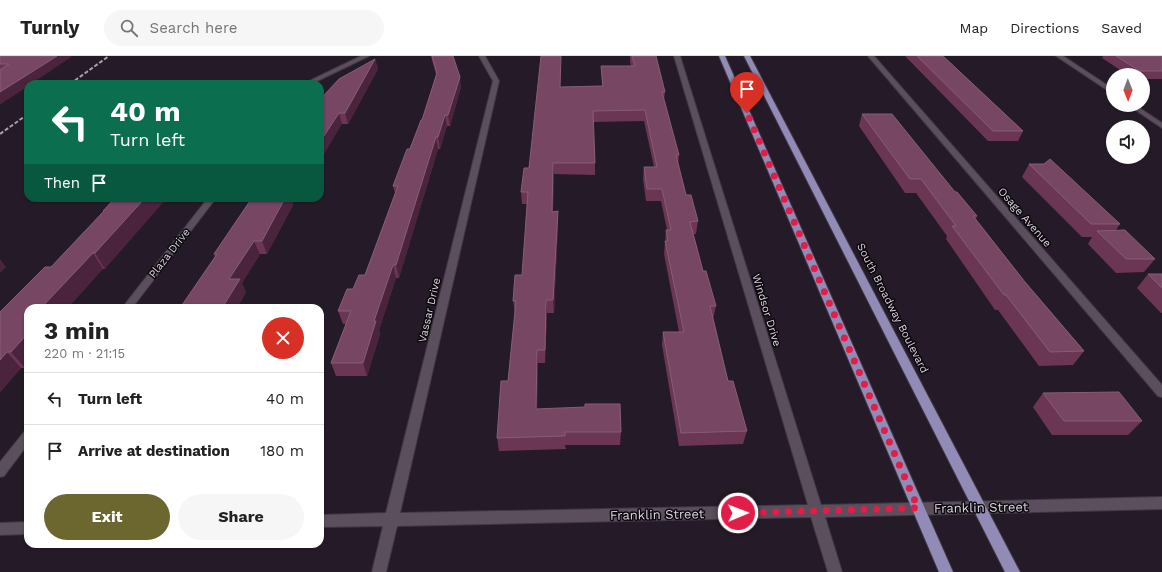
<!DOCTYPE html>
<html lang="en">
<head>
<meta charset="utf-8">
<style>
	body { margin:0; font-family:"Work Sans",sans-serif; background:#f6f6f6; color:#222; height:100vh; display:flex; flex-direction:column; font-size:15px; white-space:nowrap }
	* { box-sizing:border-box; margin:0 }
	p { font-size:13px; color:#767676 }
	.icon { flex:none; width:22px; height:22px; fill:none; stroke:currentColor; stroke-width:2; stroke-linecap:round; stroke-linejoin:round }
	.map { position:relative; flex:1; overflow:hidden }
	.side { position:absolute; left:24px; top:248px; width:300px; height:244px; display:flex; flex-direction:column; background:#fff; border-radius:12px; box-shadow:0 1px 3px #0004 }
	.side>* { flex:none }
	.top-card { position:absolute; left:24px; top:24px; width:300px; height:122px; border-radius:12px; box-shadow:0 1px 3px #0004; background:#0b6e4f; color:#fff; overflow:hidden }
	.needle { width:26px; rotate:179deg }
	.tools { position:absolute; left:1106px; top:12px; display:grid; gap:8px }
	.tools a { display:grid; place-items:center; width:44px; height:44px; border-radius:50%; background:#fff; box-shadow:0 1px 3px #0004; font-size:20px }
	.pin { position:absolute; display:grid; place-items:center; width:34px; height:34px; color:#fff; margin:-41px -17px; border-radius:50% 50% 50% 0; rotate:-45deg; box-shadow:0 0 4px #0007 }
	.pin .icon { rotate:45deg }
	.me { position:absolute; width:44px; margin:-22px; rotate:89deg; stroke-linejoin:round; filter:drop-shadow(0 0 3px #0008) }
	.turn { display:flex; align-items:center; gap:14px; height:84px; padding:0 20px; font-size:18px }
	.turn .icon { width:52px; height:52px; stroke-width:2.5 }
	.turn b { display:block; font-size:28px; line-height:34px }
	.then { display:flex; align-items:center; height:38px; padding:0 20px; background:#0003; gap:8px; font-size:15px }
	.round { display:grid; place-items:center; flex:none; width:42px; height:42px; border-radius:21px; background:#f6f6f6 }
	.summary { display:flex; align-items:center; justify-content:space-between; height:68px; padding:0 20px }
	h1 { font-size:24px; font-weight:700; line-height:30px }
	.primary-button { display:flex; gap:8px; margin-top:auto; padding:8px 20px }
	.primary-button a { flex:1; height:46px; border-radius:24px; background:#6b672f; color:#fff; font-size:16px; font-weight:700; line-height:46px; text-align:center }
	.primary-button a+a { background:#f6f6f6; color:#222 }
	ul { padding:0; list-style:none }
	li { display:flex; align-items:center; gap:12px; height:52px; padding:0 20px; border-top:1px solid #e0e0e0 }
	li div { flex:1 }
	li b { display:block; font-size:15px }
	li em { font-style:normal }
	header { display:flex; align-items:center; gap:24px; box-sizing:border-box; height:56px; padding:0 20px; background:#fff; border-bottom:1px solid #e0e0e0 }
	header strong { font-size:19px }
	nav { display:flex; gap:22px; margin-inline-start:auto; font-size:14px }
	.search { width:280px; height:36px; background:#f6f6f6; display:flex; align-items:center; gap:10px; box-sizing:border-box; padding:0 14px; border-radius:22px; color:#767676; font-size:15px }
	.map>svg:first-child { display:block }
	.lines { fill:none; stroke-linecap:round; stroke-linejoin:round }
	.minor-casing { stroke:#3f3842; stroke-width:2 }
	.major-casing { stroke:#3f3842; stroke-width:2 }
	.minor { fill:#5b4f5e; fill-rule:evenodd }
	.major { fill:#928ab7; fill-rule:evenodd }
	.rail { stroke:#a9a1ab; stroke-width:2; stroke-dasharray:4 2; stroke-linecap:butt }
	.wall { fill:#6b3554 }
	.shaded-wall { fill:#4a233c }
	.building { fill:#774663; stroke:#875d76 }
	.route { stroke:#e11d48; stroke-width:7; stroke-dasharray:0 12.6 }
	.labels { text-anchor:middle; stroke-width:3; stroke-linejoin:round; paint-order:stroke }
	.street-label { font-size:11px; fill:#dcd5de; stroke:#0c080d }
	.near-street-label { font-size:13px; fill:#dcd5de; stroke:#0c080d }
</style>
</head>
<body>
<header>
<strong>Turnly</strong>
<div class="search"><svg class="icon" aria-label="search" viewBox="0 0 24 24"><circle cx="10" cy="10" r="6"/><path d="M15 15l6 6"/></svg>Search here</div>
<nav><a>Map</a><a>Directions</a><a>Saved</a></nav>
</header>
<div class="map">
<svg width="1162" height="516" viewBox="0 0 1162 516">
	<rect width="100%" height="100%" fill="#251b28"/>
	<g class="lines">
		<!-- minor casing -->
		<g class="minor-casing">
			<path id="minor" d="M361,0H369L311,28H303Z
				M479,0H485L499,25L400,457L808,449L674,0H680L821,449L1162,441V453L825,461L842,516H828L811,461L397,470L386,516H372L383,470L320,471V459L386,457L493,25Z
				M868,0H874L1162,329V341L1158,340Z
				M1056,0H1063L1113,33V38Z
				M1128,49H1135L1162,67V72Z
				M208,142H216L132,252H122Z
				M28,374V388L4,420L0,421V406L24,376Z
				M28,466V478L0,479V467Z"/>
		</g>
		<!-- major casing -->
		<g class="major-casing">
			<path id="major" d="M719,0H725L953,516H939Z
				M744,0H750L1020,516H1005Z"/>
		</g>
		<!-- minor -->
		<use href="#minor" class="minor"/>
		<!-- major -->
		<use href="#major" class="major"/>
		<!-- rail -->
		<path class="rail" d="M70,28L109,0
			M0,78L28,58"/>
	</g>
	<!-- wall -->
	<path class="wall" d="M0,0H70L71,1L28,28V30L0,48Z
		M431,0H453L461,31L450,70H447L440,93H438L399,222H396L379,274L380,278L367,320H336L331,307L346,268H343L338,255L353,233L365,219L395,137L393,130L422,64L436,19Z
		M630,0H656L665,36L664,44L679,99L678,108L686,139L698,165L696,178H693L703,215L716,250L713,263L728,325L747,375L743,388L679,390L662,289L663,276H679L664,198L666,174H667L661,145H646L643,123L644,111H654L644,65L593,66L595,107V119L554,118L553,155H558V168L554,257H547L545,307H538L537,353L621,376L620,389H565L566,393L499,395L497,382L508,325L515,258L513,245L522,219L527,148H522L521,136L529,112L561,31L602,30L601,10H631L630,5Z
		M905,0H943L1023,75L1018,85H988Z
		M1103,0H1162V23H1143V19H1128L1102,2Z
		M375,3L378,13L348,68H342L320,45Z
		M862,58L955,136L977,160L976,163L1025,226L1084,295L1073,309L1039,310L998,254H995L946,183L947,180L916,137H905L859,70Z
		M1029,108L1120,168L1116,174L1155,203L1144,216L1116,217L1088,188L1092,181H1082L1022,121Z
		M115,142L105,213H103L28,252L25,312H21L0,336V256L51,211L103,156V155Z
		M252,142H295L292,146L293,149L267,198H260L242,227L246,237L215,201L214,198Z
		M1148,218H1162V257H1161L1137,232Z
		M1043,337L1142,365L1128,379H1052L1033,351Z"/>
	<!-- shaded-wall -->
	<path class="shaded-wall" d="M57,0H70L71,1L31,28H28V30L0,48V36Z
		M375,3L378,13L348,68L345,57Z
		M460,21L461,31L450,70L448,59Z
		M339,57L342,68L320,105V86Z
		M445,59L447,70L440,93L438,81Z
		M436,81L438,93L399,222L396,209Z
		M553,107L554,118L552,168V156Z
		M145,142H167L105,213L95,197Z
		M285,142H295L292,146L293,149L267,198L262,185Z
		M558,155V168L554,257L553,244Z
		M254,185L260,198L242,227L246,237L237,252H222L229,223Z
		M93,197L103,213L68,252H41Z
		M0,203L6,211L0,217Z
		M393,209L396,222L379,274L380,278L367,320L363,307L374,265Z
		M546,244L547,257L545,307V294Z
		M28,277V309L25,312L11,296Z
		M537,294L538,307L537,366L536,353Z
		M7,296L21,312L0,336V304Z"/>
	<!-- building -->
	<path class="building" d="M0,0H57L0,36V14L9,8H0Z
		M432,0H453L460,21L448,59H445L438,81H436L396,209H393L374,265H376L363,307H331L351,255H338L347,233H353L359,219H365L398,130H393L407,93H410L421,64H422L437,17Z
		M541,0H561L560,31L603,30L601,10H635L632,0H656L665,36H662L679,99H676L686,139H691L698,165L690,166L703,215H706L716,250H710L728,325H733L747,375L681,377L663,276H684L665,185H668L666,174H671L662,133H647L644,111H657L645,54L593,55L595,107H553L552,156L558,155L553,244H546L545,294H537L536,353L585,351V348H620L621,376H565V380L497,382L501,325H508L516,245H513L515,219H522L528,136H521L524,112H529Z
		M917,0H943L1023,75H993Z
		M1116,0H1162V15H1140Z
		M375,3L345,57H339L320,86V45L326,37L339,23Z
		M862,58H892L955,136H957L977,160H973L1025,226L1084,295L1050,296L1006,239H1004L952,170H956L921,123H910Z
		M1050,103L1120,168H1091L1029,108H1044Z
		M115,142H145L95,197H93L41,252H28V266L26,268H28V277L11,296H7L0,304V256L45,211H51L104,155H103Z
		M252,142H285L262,185H254L229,223H240L222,252H180L217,198H214Z
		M1125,174L1155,203H1126L1097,175Z
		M1148,218H1162V232Z
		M1119,336L1142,365H1064L1043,337Z"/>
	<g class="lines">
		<!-- route -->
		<path class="route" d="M738,457L918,452L747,57"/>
	</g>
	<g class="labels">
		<!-- street labels -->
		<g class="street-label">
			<text transform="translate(1025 161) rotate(49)" y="4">Osage Avenue</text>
			<text transform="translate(169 197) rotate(-52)" y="4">Plaza Drive</text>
			<text transform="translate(893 252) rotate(63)" y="4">South Broadway Boulevard</text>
			<text transform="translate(429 254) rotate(-77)" y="4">Vassar Drive</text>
			<text transform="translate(767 254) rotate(73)" y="4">Windsor Drive</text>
		</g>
		<!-- near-street labels -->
		<g class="near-street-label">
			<text transform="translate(981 451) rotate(-1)" y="5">Franklin Street</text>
			<text transform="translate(657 458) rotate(-1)" y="5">Franklin Street</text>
		</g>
	</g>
</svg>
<div class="tools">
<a><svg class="needle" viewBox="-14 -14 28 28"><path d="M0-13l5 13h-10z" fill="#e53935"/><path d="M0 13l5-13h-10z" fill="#767676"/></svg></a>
<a><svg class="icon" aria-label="sound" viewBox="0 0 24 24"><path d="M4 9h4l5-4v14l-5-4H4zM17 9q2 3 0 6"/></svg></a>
</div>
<div class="pin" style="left:747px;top:57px;background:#d93025"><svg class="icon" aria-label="arrive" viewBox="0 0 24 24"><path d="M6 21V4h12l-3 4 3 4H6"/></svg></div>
<svg class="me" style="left:738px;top:457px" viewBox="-20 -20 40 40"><circle r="17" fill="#e11d48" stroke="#fff" stroke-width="3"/><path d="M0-11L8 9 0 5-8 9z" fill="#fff"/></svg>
<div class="top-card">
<div class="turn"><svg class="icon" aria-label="left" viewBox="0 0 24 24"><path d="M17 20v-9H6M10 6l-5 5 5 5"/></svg><div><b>40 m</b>Turn left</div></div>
<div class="then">Then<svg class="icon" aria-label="arrive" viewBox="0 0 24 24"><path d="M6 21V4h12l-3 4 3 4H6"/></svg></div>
</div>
<section class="side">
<div class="summary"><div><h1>3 min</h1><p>220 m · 21:15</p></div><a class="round" style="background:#d93025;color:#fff"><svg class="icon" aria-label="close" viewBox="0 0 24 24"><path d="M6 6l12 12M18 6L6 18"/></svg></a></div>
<ul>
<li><svg class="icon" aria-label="left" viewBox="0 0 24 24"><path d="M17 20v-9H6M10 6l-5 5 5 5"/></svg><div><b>Turn left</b></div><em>40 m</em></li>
<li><svg class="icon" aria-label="arrive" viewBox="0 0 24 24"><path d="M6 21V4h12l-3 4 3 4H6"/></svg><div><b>Arrive at destination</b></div><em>180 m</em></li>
</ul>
<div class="primary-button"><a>Exit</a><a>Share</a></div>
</section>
</div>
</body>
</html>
